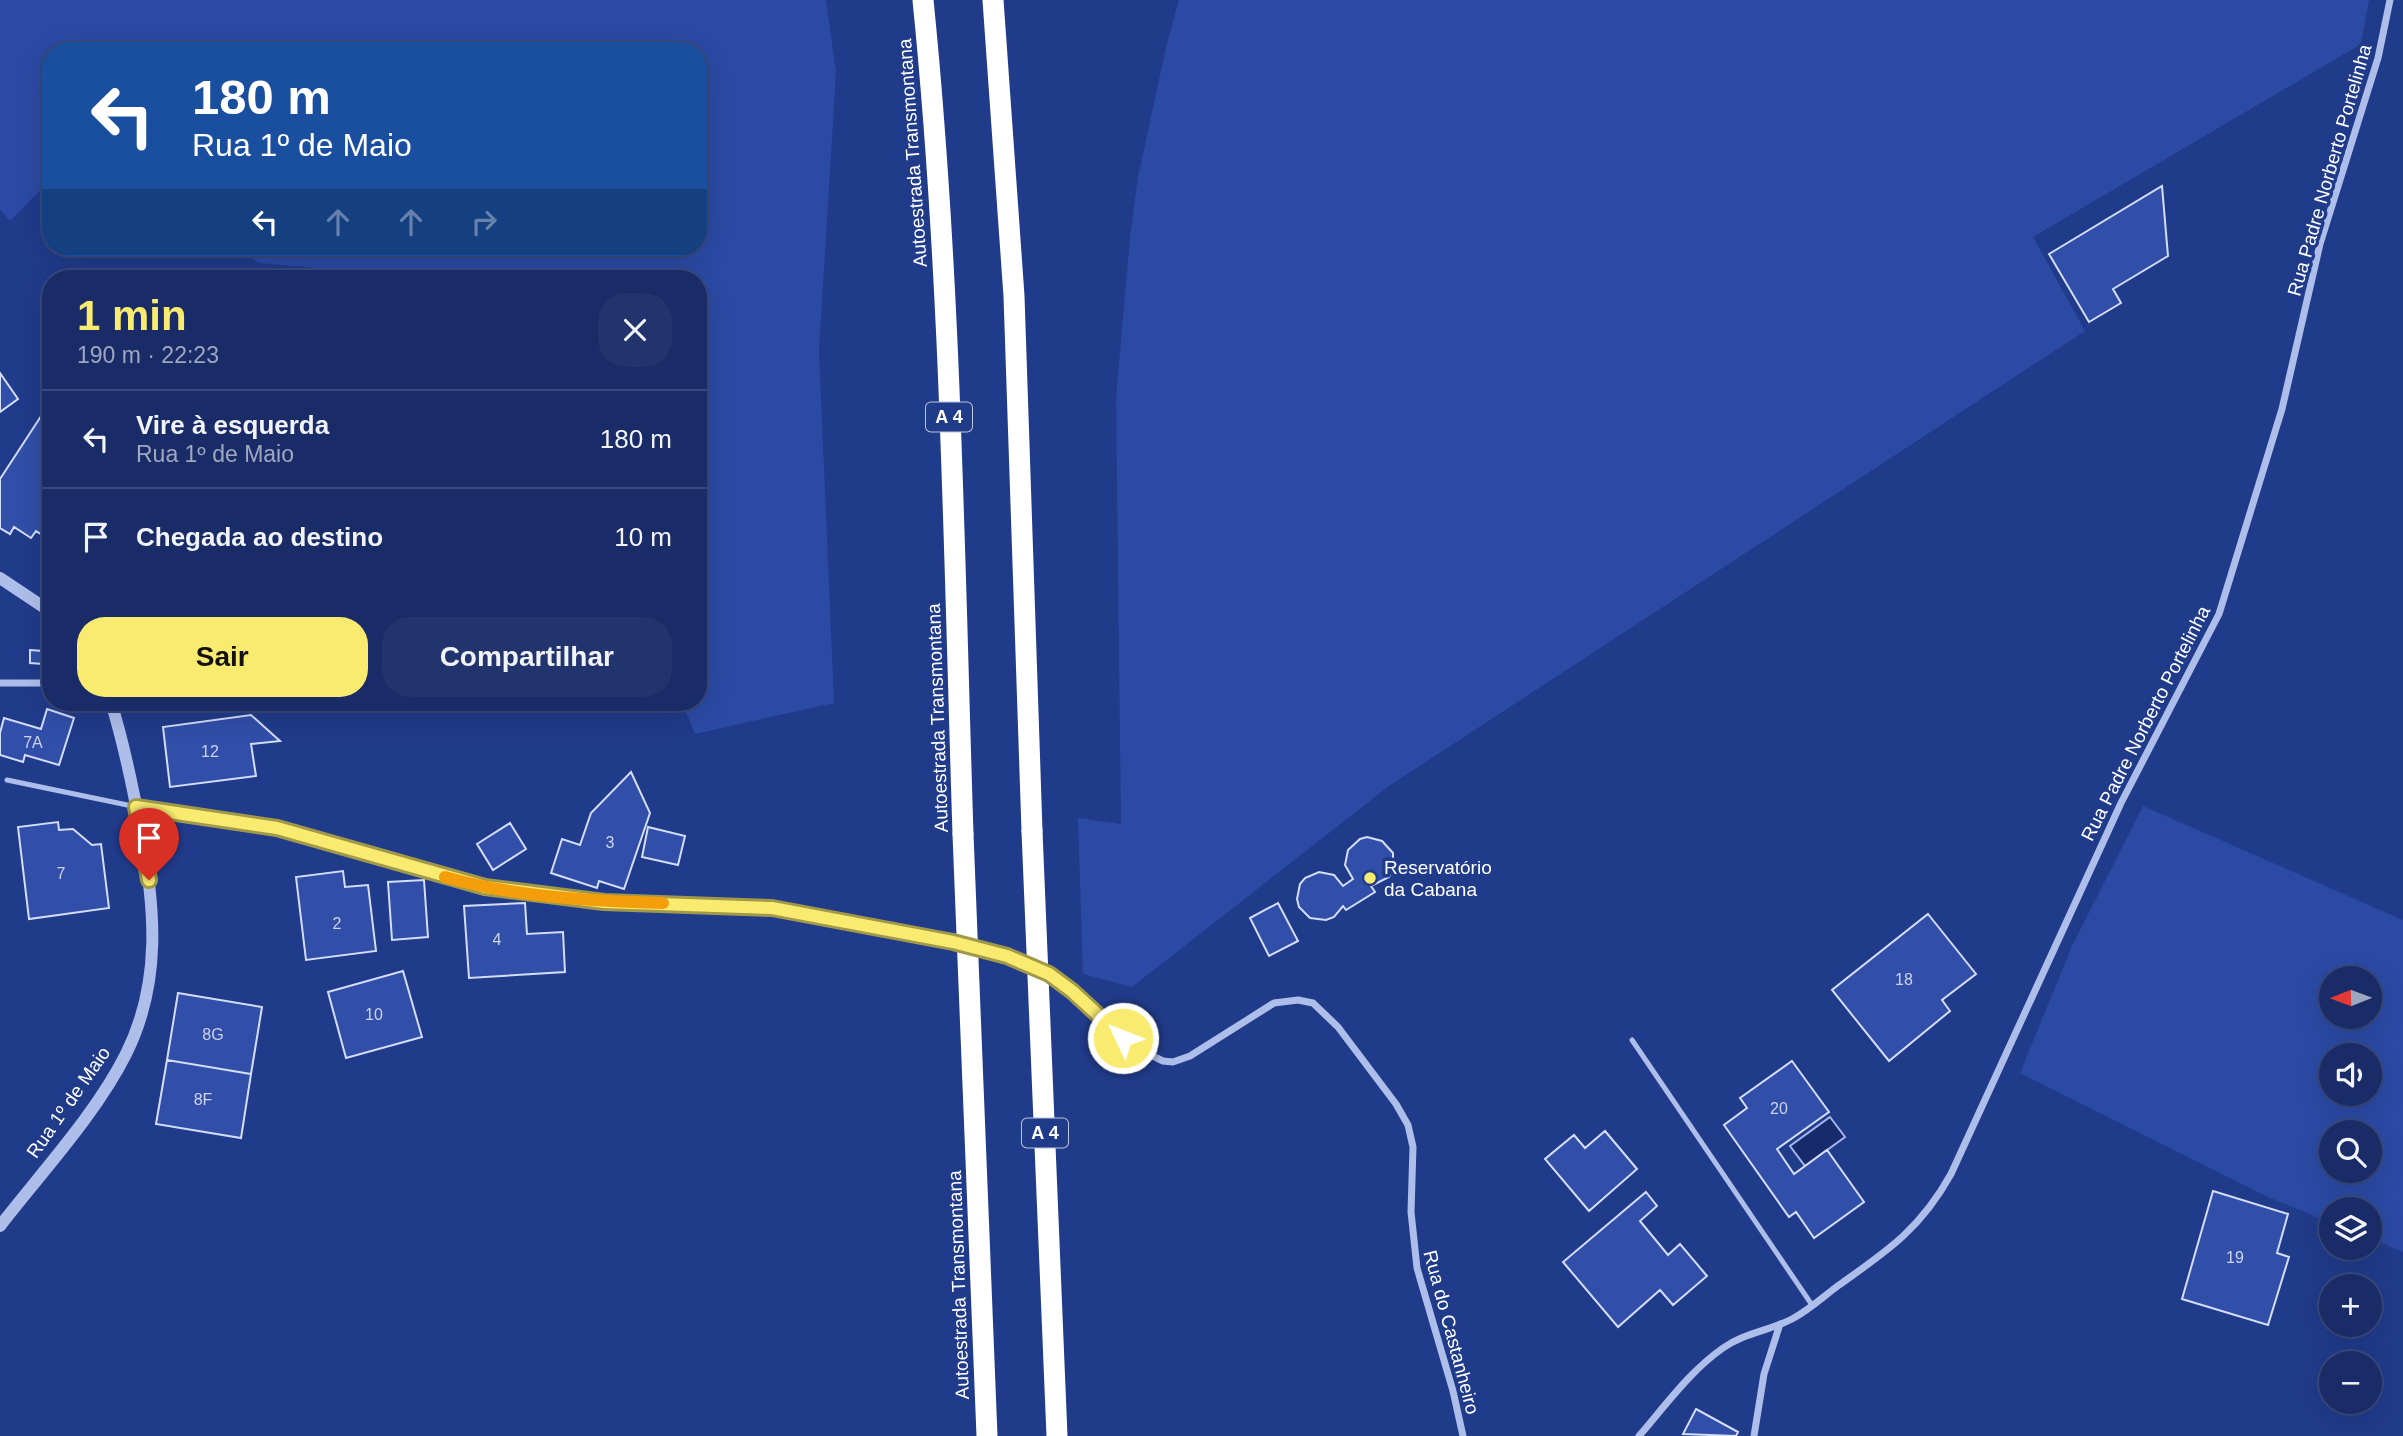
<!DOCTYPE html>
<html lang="pt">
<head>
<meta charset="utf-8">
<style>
	body { margin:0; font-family:Arial,sans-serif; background:#22346e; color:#f1f3f6; height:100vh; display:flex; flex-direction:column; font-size:26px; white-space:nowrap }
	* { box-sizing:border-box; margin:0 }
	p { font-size:23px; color:#9fa7c0 }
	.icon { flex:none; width:38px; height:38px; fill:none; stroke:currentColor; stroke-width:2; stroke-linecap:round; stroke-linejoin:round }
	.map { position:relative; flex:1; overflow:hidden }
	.sheet { position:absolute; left:42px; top:270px; width:665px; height:441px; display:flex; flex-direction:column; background:#192c68; border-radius:28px; box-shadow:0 7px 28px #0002,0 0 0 2px #37487c }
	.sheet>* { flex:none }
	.guide { position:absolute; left:42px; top:42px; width:665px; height:214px; border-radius:28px; box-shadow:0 7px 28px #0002,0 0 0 2px #37487c; background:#1a4fa0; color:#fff; overflow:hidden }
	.needle { width:46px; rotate:269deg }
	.buttons { position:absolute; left:2319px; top:966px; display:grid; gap:14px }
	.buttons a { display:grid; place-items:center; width:63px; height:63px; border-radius:50%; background:#192c68; box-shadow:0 7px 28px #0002,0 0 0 2px #37487c; font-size:35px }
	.pin { position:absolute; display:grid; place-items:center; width:60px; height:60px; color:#fff; margin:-72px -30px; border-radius:50% 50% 50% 0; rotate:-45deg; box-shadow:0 0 7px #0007 }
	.pin .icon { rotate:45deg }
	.me { position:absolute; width:77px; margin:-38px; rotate:313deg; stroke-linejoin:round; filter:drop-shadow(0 0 5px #0008) }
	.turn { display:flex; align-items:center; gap:24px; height:147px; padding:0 35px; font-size:32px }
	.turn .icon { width:91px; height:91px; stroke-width:2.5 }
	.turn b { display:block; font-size:49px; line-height:60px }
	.lanes { display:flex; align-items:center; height:66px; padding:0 35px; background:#0003; justify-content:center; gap:35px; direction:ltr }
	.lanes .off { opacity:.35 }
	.round { display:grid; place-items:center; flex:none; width:74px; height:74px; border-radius:28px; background:#22346e }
	.overview { display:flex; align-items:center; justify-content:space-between; height:119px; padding:0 35px }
	h1 { font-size:42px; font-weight:800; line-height:52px; color:#f8eb70 }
	.button { display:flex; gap:14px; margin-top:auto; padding:14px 35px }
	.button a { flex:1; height:80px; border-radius:28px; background:#f8eb70; color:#111; font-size:28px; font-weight:800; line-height:80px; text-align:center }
	.button a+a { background:#22346e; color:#f1f3f6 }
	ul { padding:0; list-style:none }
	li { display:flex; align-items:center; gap:21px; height:98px; padding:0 35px; border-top:2px solid #37487c }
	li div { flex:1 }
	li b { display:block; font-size:26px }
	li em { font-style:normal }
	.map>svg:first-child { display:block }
	.green { fill:#2b4aa4; fill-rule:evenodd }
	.water { fill:#172a6b; stroke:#a2b6ec; stroke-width:2 }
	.building { fill:#314fa9; stroke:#d3ddf8; stroke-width:2 }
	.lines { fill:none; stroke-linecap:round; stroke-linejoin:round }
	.service { stroke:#aebeeb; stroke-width:5 }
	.minor { stroke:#aebeeb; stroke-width:7 }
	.tertiary { stroke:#aebeeb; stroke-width:12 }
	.motorway { stroke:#fff; stroke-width:21 }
	.motorway-bridge { stroke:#fff; stroke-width:21 }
	.route-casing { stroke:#a19949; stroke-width:18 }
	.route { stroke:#f8eb70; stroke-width:12 }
	.slow { stroke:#f59e0b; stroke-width:12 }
	.poi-dot { fill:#f8eb70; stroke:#213b8b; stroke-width:2.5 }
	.labels { text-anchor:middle; stroke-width:7; stroke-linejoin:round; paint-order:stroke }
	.number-label { font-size:16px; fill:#ccd3ea }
	.shield { fill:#213b8b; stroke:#bcc4dc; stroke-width:2 }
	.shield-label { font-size:18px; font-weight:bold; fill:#fff }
	.street-label { font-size:19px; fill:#fff; stroke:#213b8b }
	.poi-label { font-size:19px; fill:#fff; stroke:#213b8b; text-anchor:start }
</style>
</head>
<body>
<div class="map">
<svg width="2403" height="1436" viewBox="0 0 2403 1436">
	<rect width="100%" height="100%" fill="#213b8b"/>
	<!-- green -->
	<path class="green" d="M0,0H826L836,72L819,351L834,703L695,734L682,702H698V278H433L258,263L237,247H698V51H51V179L10,221L0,209Z
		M1179,0H2369L2361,44L2033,237L2085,331L1389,786L1132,987L1083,974L1078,818L1121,824L1116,398L1130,238L1138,177L1167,43Z
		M2143,806L2403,920V1252L2370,1238V1209H2331V1223L2266,1196L2020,1073L2072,946ZM2331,978H2370V1017H2331ZM2331,1055H2370V1094H2331ZM2331,1132H2370V1171H2331Z"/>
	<!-- water -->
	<path class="water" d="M1830,1117L1845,1137L1805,1166L1790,1146Z"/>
	<!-- building -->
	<path class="building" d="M2162,186L2168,256L2113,289L2121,303L2089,322L2049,254Z
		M0,373L18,399L0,412Z
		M47,407L51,409V541L36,531L31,538L14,527L10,534L0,528V479Z
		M30,650L43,651V664L30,663Z
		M47,709L74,718L59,765L25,755L23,762L0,755V733L4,718L41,729Z
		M251,715L280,741L251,744L256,776L170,787L163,727Z
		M631,772L650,813L624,889L599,881L597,888L551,873L562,839L580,845L591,813Z
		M58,822L59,830L73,829L92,845L101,844L109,908L29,919L18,827Z
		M510,823L526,849L493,870L477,844Z
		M648,827L685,836L678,865L642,857Z
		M1367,837L1382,841L1393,853V870L1389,877L1371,886L1375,892L1346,910L1343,906L1334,917L1326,920L1310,918L1299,907L1297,899L1300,884L1305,878L1319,872L1334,875L1343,886L1353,879L1345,865L1348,850L1360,839Z
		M343,871L345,887L368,885L376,951L306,960L296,877Z
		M424,880L428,937L392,940L388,882Z
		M525,903L527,934L563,932L565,972L469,978L464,906Z
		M1278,903L1298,941L1269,956L1250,918Z
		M1928,914L1976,974L1942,1000L1950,1011L1889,1061L1832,990Z
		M403,971L422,1037L346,1058L328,992Z
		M178,993L262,1007L251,1074L167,1060Z
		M167,1060L251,1074L241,1138L156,1124Z
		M1792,1061L1829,1112L1777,1149L1794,1174L1827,1150L1864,1202L1814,1238L1796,1212L1789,1217L1724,1125L1747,1108L1740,1098Z
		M1605,1131L1637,1169L1589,1211L1545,1159L1574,1135L1585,1148Z
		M2213,1191L2288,1214L2277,1253L2289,1257L2268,1325L2182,1299Z
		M1646,1192L1657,1206L1640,1221L1668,1255L1680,1244L1707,1276L1673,1305L1660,1290L1618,1327L1563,1262Z
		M1696,1409L1738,1432L1736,1436L1683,1434Z"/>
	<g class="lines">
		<!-- service -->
		<path class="service" d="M7,780L137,807
			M1632,1040L1812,1305"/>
		<!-- minor -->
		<path class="minor" d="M0,683H51
			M137,807L277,828L485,887L604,902L772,908L854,922L990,951L1022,961L1049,974L1072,991L1134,1047L1163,1061L1173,1062L1190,1056L1274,1003L1298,1000L1313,1003L1338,1027L1396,1104L1408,1125L1413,1147L1411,1212L1417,1268L1453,1391L1463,1436
			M1639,1436C1665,1406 1690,1371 1723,1348C1744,1333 1769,1331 1792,1319C1809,1310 1824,1296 1839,1285C1889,1250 1921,1228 1951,1174L2121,803L2219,614L2282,409L2320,244L2378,58L2390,0
			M1754,1436L1764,1374L1780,1324"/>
		<!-- tertiary -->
		<path class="tertiary" d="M0,578L51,612
			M0,1226C41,1173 96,1114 126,1054C162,982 155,908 141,831C133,788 124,744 111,702"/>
		<!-- motorway -->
		<path class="motorway" d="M923,0C951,277 954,556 963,834
			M993,0L1014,296L1032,831"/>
		<!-- motorway-bridge -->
		<path class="motorway-bridge" d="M1032,831L1057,1436
			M963,834L987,1436"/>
	</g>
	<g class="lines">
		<!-- route casing -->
		<g class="route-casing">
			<path id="route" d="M149,880L136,807L277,828L485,887L604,902L772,908L953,942L1007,956L1049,974L1072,991L1123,1038"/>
		</g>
		<!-- route -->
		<use href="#route" class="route"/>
		<!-- slow -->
		<path class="slow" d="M445,877C515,897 591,901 663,903"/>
	</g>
	<!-- markers -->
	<circle class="poi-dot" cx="1370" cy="878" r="7"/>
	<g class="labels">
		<!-- number labels -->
		<g class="number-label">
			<text x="33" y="748">7A</text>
			<text x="210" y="757">12</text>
			<text x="610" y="848">3</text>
			<text x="61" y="879">7</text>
			<text x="337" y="929">2</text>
			<text x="497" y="945">4</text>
			<text x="1904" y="985">18</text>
			<text x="374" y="1020">10</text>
			<text x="213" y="1040">8G</text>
			<text x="203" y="1105">8F</text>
			<text x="1779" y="1114">20</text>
			<text x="2235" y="1263">19</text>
		</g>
		<!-- shield labels -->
		<g class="shield">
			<rect x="926" y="402.5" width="46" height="29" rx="5"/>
			<rect x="1022" y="1118.5" width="46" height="29" rx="5"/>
		</g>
		<g class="shield-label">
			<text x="949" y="423">A 4</text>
			<text x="1045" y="1139">A 4</text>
		</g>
		<!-- street labels -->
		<g class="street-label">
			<text transform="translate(912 153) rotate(-94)" y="7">Autoestrada Transmontana</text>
			<text transform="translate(2329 170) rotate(-74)" y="7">Rua Padre Norberto Portelinha</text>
			<text transform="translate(937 718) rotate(-92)" y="7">Autoestrada Transmontana</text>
			<text transform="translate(2145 723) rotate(-63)" y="7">Rua Padre Norberto Portelinha</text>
			<text transform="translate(68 1102) rotate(-55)" y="7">Rua 1º de Maio</text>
			<text transform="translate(958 1285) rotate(-92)" y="7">Autoestrada Transmontana</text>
			<text transform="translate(1452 1332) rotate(75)" y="7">Rua do Castanheiro</text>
		</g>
		<!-- poi labels -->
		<g class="poi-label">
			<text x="1384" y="874">Reservatório<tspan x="1384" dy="22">da Cabana</tspan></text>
		</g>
	</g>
</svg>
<div class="buttons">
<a><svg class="needle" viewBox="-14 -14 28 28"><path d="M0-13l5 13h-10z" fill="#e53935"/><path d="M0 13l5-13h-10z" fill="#9fa7c0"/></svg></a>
<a><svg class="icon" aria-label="sound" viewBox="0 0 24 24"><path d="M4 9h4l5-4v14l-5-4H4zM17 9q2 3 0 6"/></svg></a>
<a><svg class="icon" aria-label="search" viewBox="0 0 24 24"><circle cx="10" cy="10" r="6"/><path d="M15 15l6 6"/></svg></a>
<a><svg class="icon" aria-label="layers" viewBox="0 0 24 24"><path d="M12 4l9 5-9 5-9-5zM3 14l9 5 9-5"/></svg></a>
<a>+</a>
<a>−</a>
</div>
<div class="pin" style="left:149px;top:880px;background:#d93025"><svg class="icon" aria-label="arrive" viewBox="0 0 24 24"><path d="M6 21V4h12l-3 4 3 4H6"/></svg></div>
<svg class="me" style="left:1123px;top:1038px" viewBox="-20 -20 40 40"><circle r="17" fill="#f8eb70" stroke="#fff" stroke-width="3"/><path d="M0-11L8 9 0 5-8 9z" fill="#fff"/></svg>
<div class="guide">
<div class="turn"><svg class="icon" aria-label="left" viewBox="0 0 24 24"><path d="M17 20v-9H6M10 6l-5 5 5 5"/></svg><div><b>180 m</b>Rua 1º de Maio</div></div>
<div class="lanes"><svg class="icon" aria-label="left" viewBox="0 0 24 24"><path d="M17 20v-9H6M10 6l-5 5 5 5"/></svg><svg class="icon off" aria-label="ahead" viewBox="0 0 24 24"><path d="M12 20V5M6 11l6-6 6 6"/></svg><svg class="icon off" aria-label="ahead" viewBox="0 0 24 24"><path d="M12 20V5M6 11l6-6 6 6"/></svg><svg class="icon off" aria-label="right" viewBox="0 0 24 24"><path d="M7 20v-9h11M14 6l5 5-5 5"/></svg></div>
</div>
<section class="sheet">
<div class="overview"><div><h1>1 min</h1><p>190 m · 22:23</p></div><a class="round"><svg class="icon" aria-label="close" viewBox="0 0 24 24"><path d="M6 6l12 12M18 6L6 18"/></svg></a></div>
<ul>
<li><svg class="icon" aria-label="left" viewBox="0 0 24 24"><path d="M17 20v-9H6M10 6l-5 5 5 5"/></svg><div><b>Vire à esquerda</b><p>Rua 1º de Maio</p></div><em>180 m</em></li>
<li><svg class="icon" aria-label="arrive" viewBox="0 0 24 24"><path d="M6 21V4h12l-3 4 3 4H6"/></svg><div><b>Chegada ao destino</b></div><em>10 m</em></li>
</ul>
<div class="button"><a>Sair</a><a>Compartilhar</a></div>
</section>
</div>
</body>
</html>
